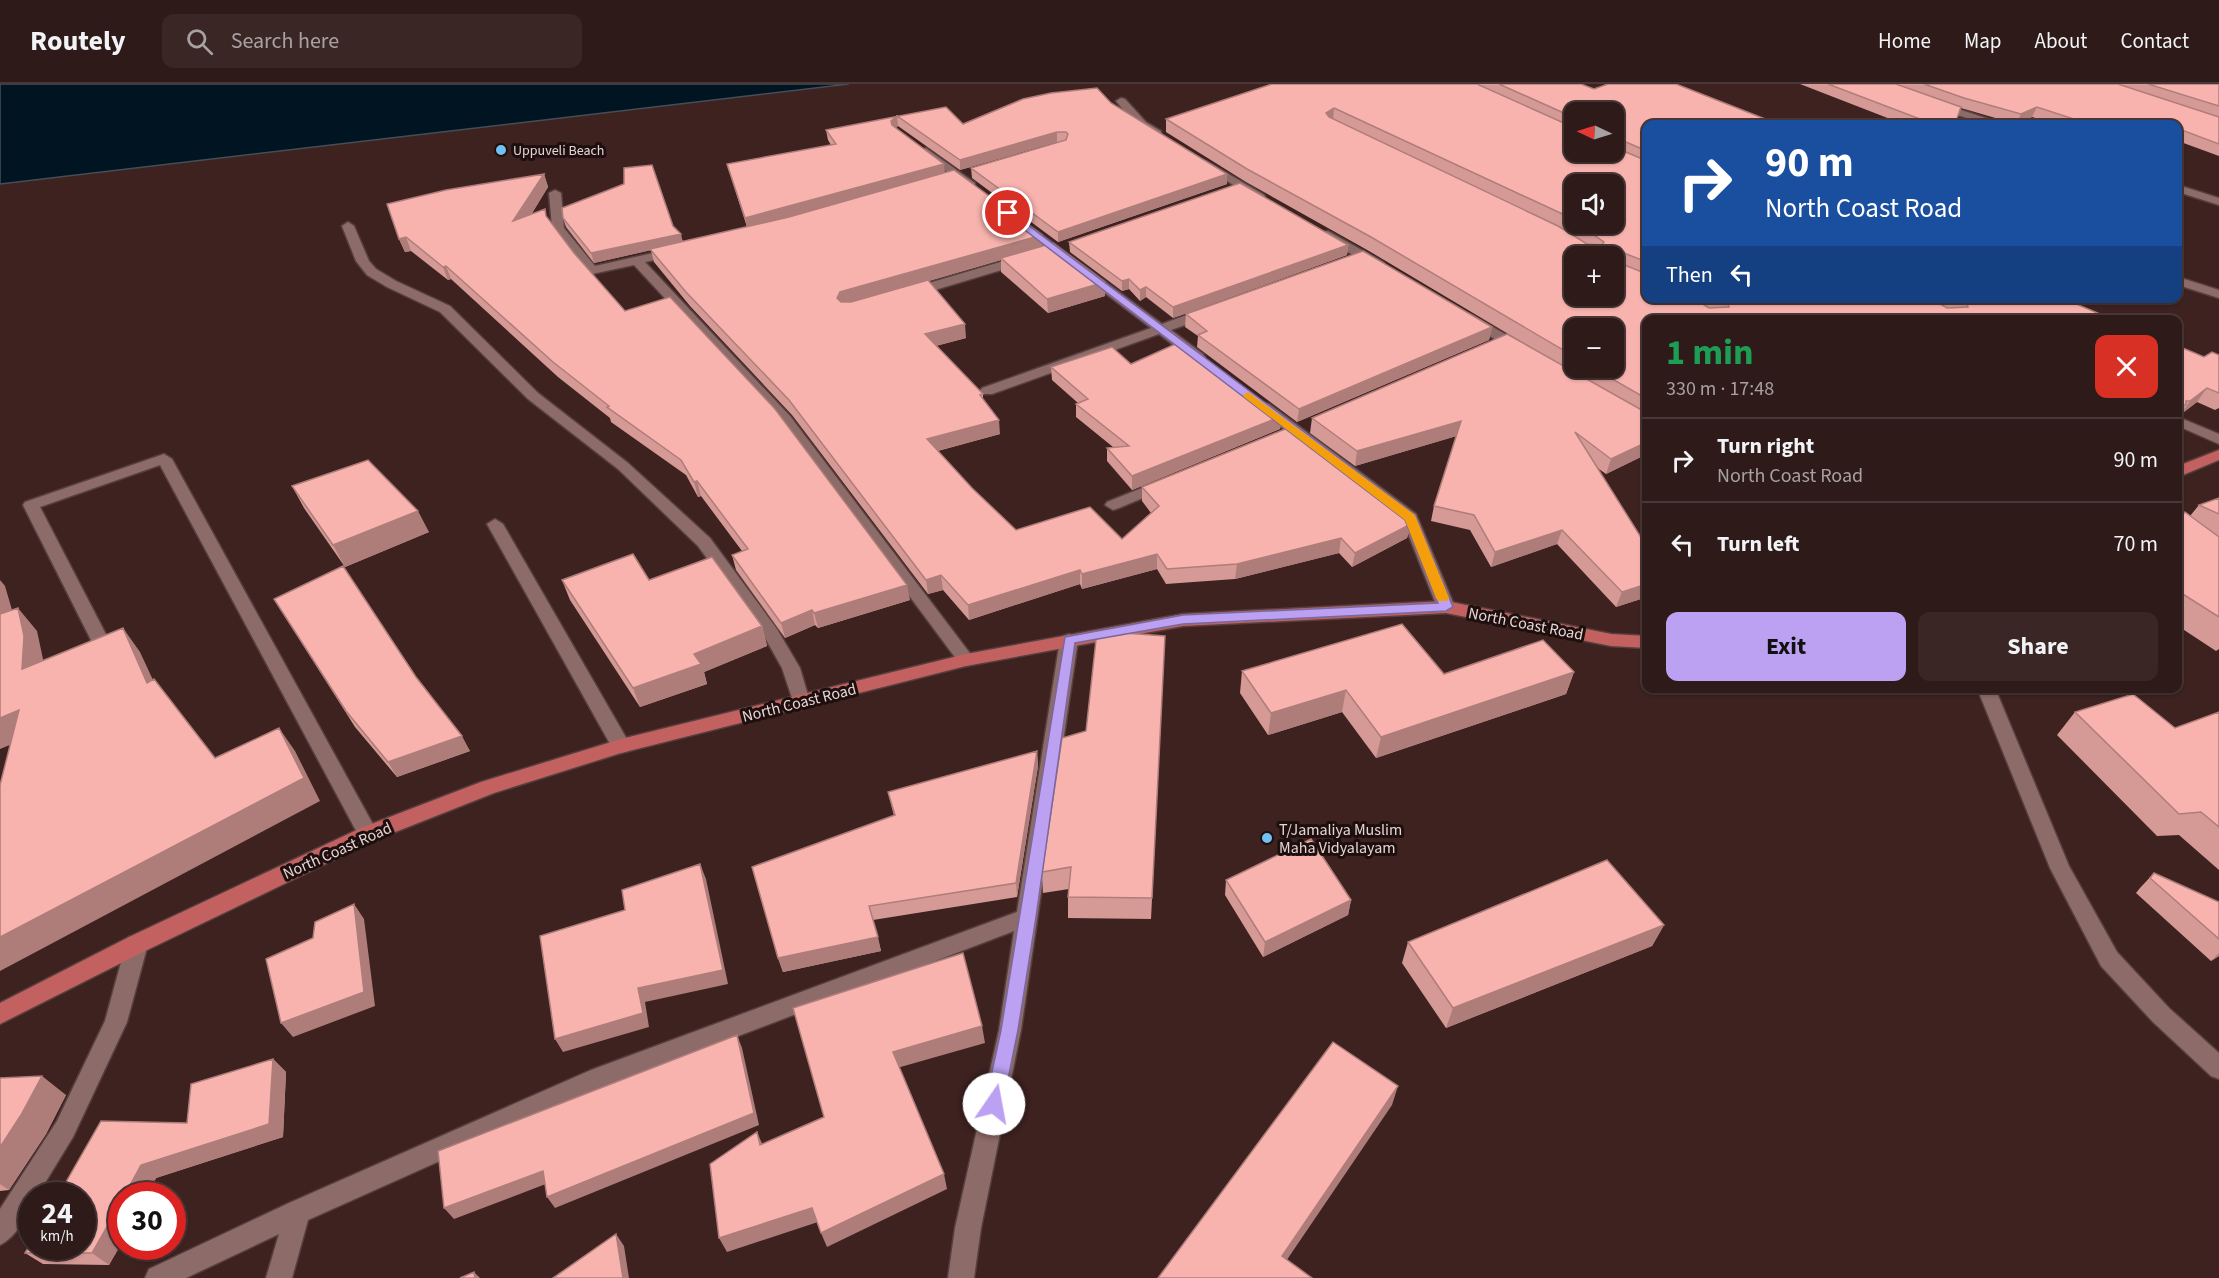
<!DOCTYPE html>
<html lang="en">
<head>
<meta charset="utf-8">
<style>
	body { margin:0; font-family:"Source Sans 3",sans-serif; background:#3a2725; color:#f1f3f6; height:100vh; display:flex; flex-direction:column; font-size:22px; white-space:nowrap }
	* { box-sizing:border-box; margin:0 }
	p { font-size:20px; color:#a7a1a2 }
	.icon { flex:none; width:33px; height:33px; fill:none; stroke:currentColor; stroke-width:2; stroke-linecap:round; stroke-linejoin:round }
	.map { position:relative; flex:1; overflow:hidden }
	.drawer { position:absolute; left:1642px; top:231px; width:540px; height:378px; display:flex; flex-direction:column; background:#2e1a18; border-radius:12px; box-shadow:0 2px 4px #0004,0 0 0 2px #493837 }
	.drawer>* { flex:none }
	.guide { position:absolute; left:1642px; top:36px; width:540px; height:183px; border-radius:12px; box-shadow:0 2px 4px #0004,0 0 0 2px #493837; background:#1a4fa0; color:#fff; overflow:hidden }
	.needle { width:39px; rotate:274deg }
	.fabs { position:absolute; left:1564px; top:18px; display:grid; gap:12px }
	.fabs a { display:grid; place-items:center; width:60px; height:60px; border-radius:12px; background:#2e1a18; box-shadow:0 2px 4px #0004,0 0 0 2px #493837; font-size:30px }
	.speed { position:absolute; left:18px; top:1098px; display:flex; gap:12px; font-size:30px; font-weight:700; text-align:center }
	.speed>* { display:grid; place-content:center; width:78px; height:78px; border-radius:50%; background:#2e1a18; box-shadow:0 2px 4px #0004,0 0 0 2px #493837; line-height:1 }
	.speed small { font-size:15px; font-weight:400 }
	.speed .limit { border:9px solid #d22; background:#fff; color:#111 }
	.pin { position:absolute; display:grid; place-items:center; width:51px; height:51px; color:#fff; margin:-26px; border:3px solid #fff; border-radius:50%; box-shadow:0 2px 6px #0007 }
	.me { position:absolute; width:66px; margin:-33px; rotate:12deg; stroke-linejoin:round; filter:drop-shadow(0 0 4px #0008) }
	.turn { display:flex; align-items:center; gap:21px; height:126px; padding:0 24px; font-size:27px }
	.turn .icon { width:78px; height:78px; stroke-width:2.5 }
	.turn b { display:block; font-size:42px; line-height:51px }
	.then { display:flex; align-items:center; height:57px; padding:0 24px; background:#0003; gap:12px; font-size:22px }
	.round { display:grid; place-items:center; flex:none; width:63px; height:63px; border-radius:12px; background:#3a2725 }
	.headline { display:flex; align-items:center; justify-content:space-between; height:102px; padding:0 24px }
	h1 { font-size:36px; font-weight:700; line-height:45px; color:#1e9e55 }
	.button { display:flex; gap:12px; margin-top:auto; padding:12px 24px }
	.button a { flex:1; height:69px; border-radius:12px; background:#bca0f2; color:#111; font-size:24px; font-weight:700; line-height:69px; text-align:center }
	.button a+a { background:#3a2725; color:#f1f3f6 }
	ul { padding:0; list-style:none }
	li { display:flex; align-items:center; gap:18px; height:84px; padding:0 24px; border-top:2px solid #493837 }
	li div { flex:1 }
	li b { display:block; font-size:22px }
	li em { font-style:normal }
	header { display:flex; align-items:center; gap:36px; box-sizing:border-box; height:84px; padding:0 30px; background:#2e1a18; border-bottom:2px solid #493837 }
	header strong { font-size:28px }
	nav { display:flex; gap:33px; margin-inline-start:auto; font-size:21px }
	.search { width:420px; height:54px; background:#3a2725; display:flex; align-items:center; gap:15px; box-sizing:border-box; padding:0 21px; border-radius:12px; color:#a7a1a2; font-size:22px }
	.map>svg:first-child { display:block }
	.water { fill:#001422; stroke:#454e57; stroke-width:1.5 }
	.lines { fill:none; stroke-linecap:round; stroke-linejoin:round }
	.lane-casing { stroke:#563f3e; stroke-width:3 }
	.street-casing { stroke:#563f3e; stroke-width:3 }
	.primary-casing { stroke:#563f3e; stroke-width:3 }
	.lane { fill:#8d6b69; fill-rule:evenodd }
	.street { fill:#8d6b69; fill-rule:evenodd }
	.primary { fill:#c26160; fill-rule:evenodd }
	.wall { fill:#d69a96; fill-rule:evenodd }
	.shaded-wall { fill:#ae7d7a }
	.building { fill:#f9b3ae; stroke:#ae7d7a; stroke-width:1.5; fill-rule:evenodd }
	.route { fill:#bca0f2; stroke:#7a689d; stroke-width:1.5 }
	.slow { fill:#f59e0b }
	.poi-dot { fill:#71c1f5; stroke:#1c0f0e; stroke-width:2 }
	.labels { text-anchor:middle; stroke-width:6; stroke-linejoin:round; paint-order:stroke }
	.far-poi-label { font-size:14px; fill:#e7d4d3; stroke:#1c0f0e; text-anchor:start }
	.street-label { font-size:16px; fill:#e7d4d3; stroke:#1c0f0e }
	.poi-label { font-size:16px; fill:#e7d4d3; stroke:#1c0f0e; text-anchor:start }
</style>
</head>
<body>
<header>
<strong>Routely</strong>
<div class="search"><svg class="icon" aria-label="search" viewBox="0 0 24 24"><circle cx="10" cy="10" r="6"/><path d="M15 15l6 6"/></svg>Search here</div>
<nav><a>Home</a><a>Map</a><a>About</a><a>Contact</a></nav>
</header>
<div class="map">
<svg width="2219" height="1194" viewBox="0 0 2219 1194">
	<rect width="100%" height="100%" fill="#3d2220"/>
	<!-- water -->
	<path class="water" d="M0,0H849L0,100Z"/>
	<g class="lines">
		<!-- lane casing -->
		<g class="lane-casing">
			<path id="lane" d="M164,370L172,375L375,744L378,750L375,756L368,758L361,756L160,381L40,423L112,562L109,566H97L94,562L23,421L25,418Z"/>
		</g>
		<!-- street casing -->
		<g class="street-casing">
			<path id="street" d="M1121,14L1125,15L1146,38L1161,47V51C1143,54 1126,29 1116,17Z
				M1937,18L1998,38L1999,40H1985L1933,23L1932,21Z
				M926,64L975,99V103H967L922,69L921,67Z
				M1206,77L1263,110L1265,112L1259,115L1255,114L1202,82V78Z
				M2178,101L2219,114V121L2178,108Z
				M555,106L561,109L564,144L595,182L675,164L679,165L681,168L679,171L645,178L790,332L972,572L975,576L972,580L966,582L960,580L780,338L634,181L592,190L588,189L552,144L549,109Z
				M1022,136L1162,240L1203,225H1213L1215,228L1213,231L1171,246L1203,270L1205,273L1203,276H1193L1159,250L992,310H982L980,307L982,304L1151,244L1018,143V137Z
				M348,138L354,142L369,177L376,185L396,197L450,222L538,309L628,379L710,454L777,545L800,584L810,618L807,623L801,625L795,623L782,584L764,552L698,462L618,385L528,315L440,228L387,203L367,191L356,177L342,142Z
				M1328,147L1383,178L1385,181L1379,185L1375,184L1324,154V148Z
				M1024,171L1028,172L1030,175L1028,178L915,212L910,213L904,209L905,206Z
				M2178,193L2219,206V214L2178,201Z
				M1470,230L1526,262L1528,265L1521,269L1516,268L1465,237L1463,234Z
				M1264,319L1269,320L1416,430L1455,523L1452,527H1440L1437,523L1403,437L1259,326L1257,323L1259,320Z
				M2178,333L2219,350V360L2178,342Z
				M1164,395L1172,400L1169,403L1119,424L1113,426L1105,421L1107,418Z
				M495,435L503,440L628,657L630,662L628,667L621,669L614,667L487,440Z
				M1069,550L1075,552L1078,556L1021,946L981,1144L974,1194H948L955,1144L999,946L1014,847L607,1002L308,1136L292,1194H266L279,1150L186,1194H145L149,1185L289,1119L591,986L1017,828L1060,556L1063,552Z
				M1977,604H1995L2069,782L2117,868L2169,924L2219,969V995L2211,992L2153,938L2101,882L2050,784Z
				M137,851L145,853L148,860L127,938L73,1053L37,1112H32C32,1128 15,1154 0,1161V1125L57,1037L105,937L126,860L129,853Z"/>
		</g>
		<!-- primary casing -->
		<g class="primary-casing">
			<path id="primary" d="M2219,366V376L2178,393V382Z
				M1446,517L1611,550L1647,552V564L1611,562L1446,529L1183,542L966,582L621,669L494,709L375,756L145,867L0,940V919L129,853L361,744L481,698L621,655L966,570L1183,530Z"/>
		</g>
		<!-- lane -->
		<use href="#lane" class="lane"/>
		<!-- street -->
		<use href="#street" class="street"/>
		<!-- primary -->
		<use href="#primary" class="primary"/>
	</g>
	<!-- wall -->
	<path class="wall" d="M1282,0H1581L1647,40V214H2053L2114,236H1647V370L1606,390L1596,383L1647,463V513L1616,523L1557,460L1491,483L1470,446L1431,437L1434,422L1456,352L1355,382L1310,349L1312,334L1537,267L1369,167L1246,98L1166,48V35ZM1575,28H1614V68H1575ZM1575,100L1614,140H1575ZM1575,244L1614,284H1575Z
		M1800,0H2219V72L2178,57V40H2055L2032,33L2016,40L1961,24L1955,40H1903Z
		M1111,19L1227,90V100L1058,158L972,94L971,84L1062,58H1057L960,86L898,42L896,44L945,88L1042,162L1105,212L1048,229L1001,188V176L929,197L966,254L936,262L983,310V315L1000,350L938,367L972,404L1016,446L1122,455L1151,429L1142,417V403L1336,380L1411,440L1407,454L1352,483L1339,469L1235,495L1166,500L1157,485L1082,505L1080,500L969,536L943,506L928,510L792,331L690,222L654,178L651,166L594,179L566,143L563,134L673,142L683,157L747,143L730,90L727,80L831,61L828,56L826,46L946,23L963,40Z
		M544,90L548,103L531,131L548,135L574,169L625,227L910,516L818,544L815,541L785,554L736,486L732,471L742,467L701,412L698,413L686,391L611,338L610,334L558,293L451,195L448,196L411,167L405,168L399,155Z
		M1069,158L1348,161L1347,171L1173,234L1146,213L1140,217L1129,205L1122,207L1070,168Z
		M1186,230L1492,243L1489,256L1297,338L1197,263L1198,252L1185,243Z
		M2178,262L2204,273L2219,271V324L2215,326L2197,318L2180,331L2178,332Z
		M1131,280L1282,332L1280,345L1132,406L1107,377V364L1113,363L1076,333V320L1078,319L1052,296L1051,283Z
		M292,402L429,448L345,483L304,424Z
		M2219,414V565L2216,567L2178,542V436L2190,432L2199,421Z
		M562,496H649L762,542L767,562L704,588L707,600L640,623L570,516Z
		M274,515L416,593L470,667L397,693L355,643Z
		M1165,552L1151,835L1068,834V813L1069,805L1043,809L1042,788L1086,647Z
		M1242,587L1444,590L1574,588L1566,610L1376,674L1342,628L1268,651L1240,609Z
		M2075,628L2175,644L2219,628V786L2179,751L2157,752L2057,651Z
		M1037,667L1038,682L1017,813L873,836L881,867L783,888L778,874L894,732L888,708Z
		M2154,789L2219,818V872L2211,877L2136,809L2140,804Z
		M1226,796L1351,816L1348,831L1263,873L1225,811Z
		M1664,841L1652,862L1446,944L1402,879L1408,858Z
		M273,975L286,988L283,1053L156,1094L109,1181L43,1180L25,1169L187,1039Z
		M0,994L66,1011L46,1050L9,1106L0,1107Z"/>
	<!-- shaded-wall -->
	<path class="shaded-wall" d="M2037,23L2032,33L2016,40L2021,30Z
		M1334,24L1333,37L1325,41L1326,29Z
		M897,32L898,42L892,46L891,37Z
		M1057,48V58L960,86V76Z
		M944,80L945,90L747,144L745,134Z
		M544,90L548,103L518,151L513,137Z
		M1227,90V100L1058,158V148Z
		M681,150L683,159L594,179L591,169Z
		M1042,151V164L1001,174V176L842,222L837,214L840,208Z
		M406,153L411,167L405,168L399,155Z
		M1348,161L1347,171L1173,234V223Z
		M446,182L451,195L448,196L443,183Z
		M1129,195V205L1122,207V197Z
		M1105,198V212L1048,229L1047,215Z
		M1146,203V213L1140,217V206Z
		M965,240L966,254L927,264L925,250Z
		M1492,243L1489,256L1297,338L1299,325Z
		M2207,304L2197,318L2180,331L2190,317Z
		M2186,320L2178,332V326Z
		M1282,332L1280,345L1132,406V392Z
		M999,336L1000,350L929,369L927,355Z
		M1461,337L1457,352L1355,382L1357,367Z
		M1647,358V370L1606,390L1611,375Z
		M1337,373L1335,388L1330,375Z
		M697,397L701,412L698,413L694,398Z
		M418,427L429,448L345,483L333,461Z
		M1411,440L1407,454L1352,483L1355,469Z
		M1562,446L1557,460L1491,483L1495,468Z
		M1341,454L1339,469L1235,495L1237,480Z
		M1157,470V485L1082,505V490Z
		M1080,486V500L969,536L968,521Z
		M941,491L943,506L928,510L926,496Z
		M0,496L5,502L12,526L0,540Z
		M1647,500V513L1616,523L1622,508Z
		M907,501L910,516L818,544L814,529Z
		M18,524L37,547L43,575L42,608L22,585Z
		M812,526L815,541L785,554L781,539Z
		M762,542L767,562L704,588L707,600L640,623L633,604L694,570Z
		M123,544L140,568L165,622L147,599Z
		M1574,588L1566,610L1376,674L1381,653Z
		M1346,606L1342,628L1268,651L1271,629Z
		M19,626L39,649L0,665V634Z
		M279,644L295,667L320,717L0,887V853Z
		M462,652L470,667L397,693L388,678Z
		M1037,667L1038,682L1017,813L1016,799Z
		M700,780L706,795L728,900L645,918L649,943L563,968L555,955L638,904Z
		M1351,816L1348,831L1263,873L1265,858Z
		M354,820L364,835L375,922L293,953L281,939Z
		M1664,841L1652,862L1446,944L1453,924Z
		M878,853L881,867L783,888L778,874Z
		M2219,869V872L2211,877Z
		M982,942L985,959L897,984L893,968Z
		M737,951L742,964L759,1041L555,1124L547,1113Z
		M273,975L286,988L283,1053L156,1094L147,1112H124L141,1081Z
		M42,992L66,1011L46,1050L9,1106L0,1100V1063Z
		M1398,1002L1392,1021L1278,1189L1282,1172Z
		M757,1048L764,1064L760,1061Z
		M543,1087L551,1098L454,1135L444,1124Z
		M944,1090L947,1105L827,1163L821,1149Z
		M122,1116V1159L109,1181L92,1169Z
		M812,1124L818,1138L727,1168L719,1154Z
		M616,1150L624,1162L629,1194H623Z
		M474,1188L480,1194H475Z"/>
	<!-- building -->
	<path class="building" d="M1272,0H1477L1575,44V68H1614V63L1647,77V178L1616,166L1617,178L1647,190V214H1693L1709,224L1729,223L1728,220L1719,214H1930L1947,224L1968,223L1967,220L1957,214H2053L2063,219L2067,216L2114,236H1647V315L1593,284H1614V244H1575V273L1371,153L1247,85L1166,35ZM1334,24L1569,133L1575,137V100H1614V140H1578L1604,158L1602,161L1587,160L1558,142L1329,33L1326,29ZM1575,172H1614V212H1575Z
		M1499,0H1581L1594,5L1608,0H1676L1778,40H1647V67L1614,53V28H1575V34Z
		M1828,0H1896L1961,23L1955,40H1933Z
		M1924,0H2118L2219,33V60L2182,46L2178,50V40H2089L2037,23L2021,30L1964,14Z
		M2148,0H2219V22Z
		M1097,4L1111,19L1227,90L1058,148L971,84L1066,56L1068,50L1066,48H1057L960,76L897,32L891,37L892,41L944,80L745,134L727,80L836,60L826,46L946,23L963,40L1023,15L1051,9Z
		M652,81L673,142L681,150L591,169L563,134L562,124L624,100V84Z
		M954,86L1042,151L840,208L837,214L841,218H851L928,196L965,240L925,250L983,310L980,311L999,336L927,355L972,404L1016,446L1090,423L1122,455L1159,422L1142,403L1295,341L1337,373L1330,375L1407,432L1411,440L1355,469L1341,454L1237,480L1167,485L1157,470L1082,490L1080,486L968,521L941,491L926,496L789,316L686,208L650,165L789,133Z
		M544,90L513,137L545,125L546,132L574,169L625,227L670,213L775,325L907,501L814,529L812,526L781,539L732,471L748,465L697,397L694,398L681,376L607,323L609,322L553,278L446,182L443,183L406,153L399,155L387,120L446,106Z
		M1240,99L1348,161L1173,223L1146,203L1140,206L1129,195L1122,197L1069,158Z
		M1053,159L1105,198L1047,215L1001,174Z
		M1363,167L1492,243L1299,325L1198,251L1207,247L1186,230Z
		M1507,250L1647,329V358L1611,375L1575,348L1647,463V500L1622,508L1562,446L1495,468L1474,431L1434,422L1461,337L1357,367L1312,334Z
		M1182,257L1282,332L1132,392L1107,364L1129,362L1076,320L1088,315L1051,283L1112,263L1131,280Z
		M2178,262L2204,273L2212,268L2219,271V309L2207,304L2190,317H2186V320L2178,326Z
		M368,376L418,427L333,461L292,402Z
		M2219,414V430L2199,421Z
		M2185,428L2219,453V533L2178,507V436Z
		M633,470L649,496L712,473L762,542L694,570L701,580L633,604L562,496Z
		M343,482L416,593L462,652L388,678L346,627L274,515Z
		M18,524L24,552L22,585L123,544L147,599L154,595L215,674L279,644L304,694L0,853V701L19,626L0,634V530Z
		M1402,540L1444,590L1543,556L1574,588L1381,653L1346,606L1271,629L1242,587Z
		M1097,547L1165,552L1152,814L1068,813L1071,783L1042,788L1062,654L1086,647Z
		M2133,610L2175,644L2219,628V743L2201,728L2179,730L2075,628Z
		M1037,667L1016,799L869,822L878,853L778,874L752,783L895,731L888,708Z
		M1311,755L1351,816L1265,858L1226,796Z
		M1607,776L1664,841L1453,924L1408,858Z
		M700,780L723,886L638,904L643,929L555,955L540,852L625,826L622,806Z
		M2154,789L2219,818V855L2150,794Z
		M354,820L364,908L281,939L266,875L313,854L315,838Z
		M963,869L982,942L893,968L944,1090L821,1149L812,1124L719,1154L710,1080L757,1048L760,1061L824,1033L793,924Z
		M737,951L754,1029L547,1113L543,1087L444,1124L438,1067Z
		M1333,958L1398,1002L1282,1172L1312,1194H1158Z
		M273,975L269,1040L141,1081L124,1112H122V1116L92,1169H25L32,1157V1162H82V1112H58L101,1037L187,1039L191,1000Z
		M42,992L21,1031L0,1063V994Z
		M616,1150L623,1194H553Z
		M474,1188L475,1194H460Z"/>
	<!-- route -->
	<path class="route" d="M1008,126L1415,431L1453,523L1446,527L1183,540L1075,559L1036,833L1018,946L1003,1020L1001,1026L994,1029L988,1026L985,1020L1001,946L1065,553L1183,531L1438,519L1405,436L1005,131V127Z"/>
	<!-- slow -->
	<path class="slow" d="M1248,308L1415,431L1449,514L1447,517H1438L1436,514L1405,436L1244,313L1243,311Z"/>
	<!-- markers -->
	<g class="poi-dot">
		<circle cx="501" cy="66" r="6"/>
		<circle cx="1267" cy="754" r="6"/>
	</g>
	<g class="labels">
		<!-- far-poi labels -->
		<g class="far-poi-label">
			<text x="513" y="71">Uppuveli Beach</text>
		</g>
		<!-- street labels -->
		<g class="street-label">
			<text transform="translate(1526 539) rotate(11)" y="6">North Coast Road</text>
			<text transform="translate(799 618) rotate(-14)" y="6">North Coast Road</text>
			<text transform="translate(337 766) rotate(-24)" y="6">North Coast Road</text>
		</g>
		<!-- poi labels -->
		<g class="poi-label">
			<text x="1279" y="751">T/Jamaliya Muslim<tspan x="1279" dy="18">Maha Vidyalayam</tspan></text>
		</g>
	</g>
</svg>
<div class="fabs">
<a><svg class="needle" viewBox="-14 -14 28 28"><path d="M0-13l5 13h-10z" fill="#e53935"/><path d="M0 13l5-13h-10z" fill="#a7a1a2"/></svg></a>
<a><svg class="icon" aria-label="sound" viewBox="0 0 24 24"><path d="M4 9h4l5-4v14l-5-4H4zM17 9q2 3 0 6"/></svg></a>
<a>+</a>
<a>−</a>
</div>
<div class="speed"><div>24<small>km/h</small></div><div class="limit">30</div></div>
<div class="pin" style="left:1008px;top:129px;background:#d93025"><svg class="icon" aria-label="arrive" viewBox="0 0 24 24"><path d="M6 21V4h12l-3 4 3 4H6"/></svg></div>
<svg class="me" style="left:994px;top:1020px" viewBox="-20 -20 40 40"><circle r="19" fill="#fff"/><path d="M0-13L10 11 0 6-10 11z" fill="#bca0f2"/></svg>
<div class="guide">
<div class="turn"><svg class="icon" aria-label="right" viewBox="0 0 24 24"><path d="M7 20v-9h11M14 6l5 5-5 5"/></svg><div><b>90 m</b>North Coast Road</div></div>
<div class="then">Then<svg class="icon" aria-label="left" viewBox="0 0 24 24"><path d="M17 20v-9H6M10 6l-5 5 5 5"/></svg></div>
</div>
<section class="drawer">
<div class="headline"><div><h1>1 min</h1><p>330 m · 17:48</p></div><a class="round" style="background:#d93025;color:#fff"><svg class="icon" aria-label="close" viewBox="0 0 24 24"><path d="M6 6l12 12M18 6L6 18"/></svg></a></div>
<ul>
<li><svg class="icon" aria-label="right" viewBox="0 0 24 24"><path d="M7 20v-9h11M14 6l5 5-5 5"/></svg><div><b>Turn right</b><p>North Coast Road</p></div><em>90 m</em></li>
<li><svg class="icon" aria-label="left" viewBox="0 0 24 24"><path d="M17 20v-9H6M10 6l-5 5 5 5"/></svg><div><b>Turn left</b></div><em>70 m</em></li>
</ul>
<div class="button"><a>Exit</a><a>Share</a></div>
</section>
</div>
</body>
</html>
